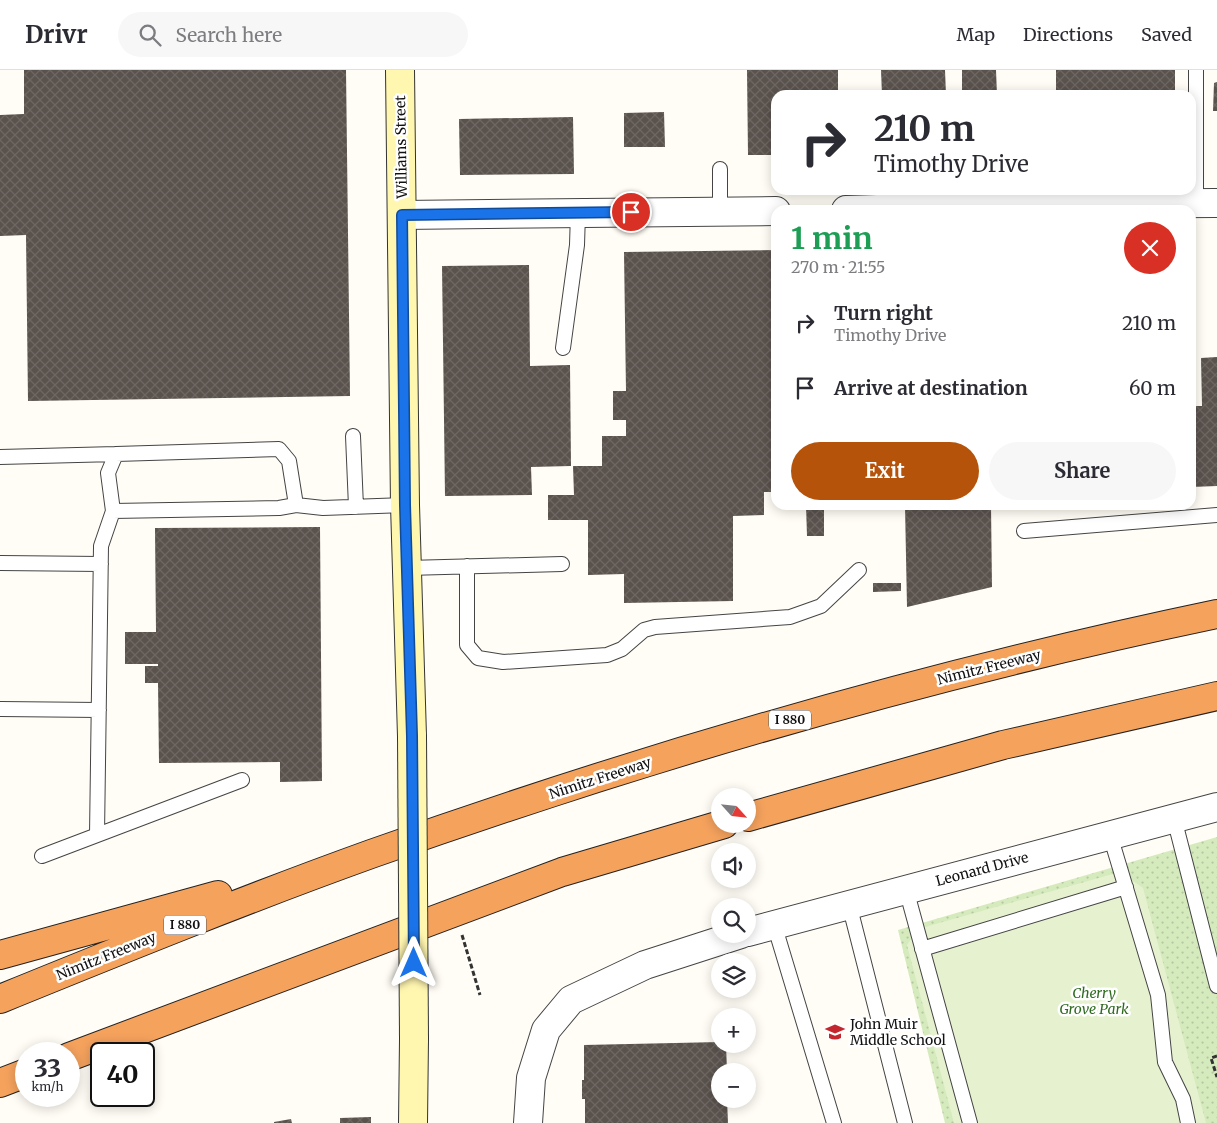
<!DOCTYPE html>
<html lang="en">
<head>
<meta charset="utf-8">
<style>
	body { margin:0; font-family:Merriweather,serif; background:#f7f7f7; color:#2b2b33; height:100vh; display:flex; flex-direction:column; font-size:19px; white-space:nowrap }
	* { box-sizing:border-box; margin:0 }
	p { font-size:16px; color:#7c7c81 }
	.icon { flex:none; width:28px; height:28px; fill:none; stroke:currentColor; stroke-width:2; stroke-linecap:round; stroke-linejoin:round }
	.map { position:relative; flex:1; overflow:hidden }
	.sheet { position:absolute; left:771px; top:135px; width:425px; height:305px; display:flex; flex-direction:column; background:#fff; border-radius:15px; box-shadow:0 2px 12px #0003 }
	.sheet>* { flex:none }
	.top-card { position:absolute; left:771px; top:20px; width:425px; height:105px; border-radius:15px; box-shadow:0 2px 12px #0003; background:#fff; color:#2b2b33; overflow:hidden }
	.needle { width:32px; rotate:117deg }
	.tools { position:absolute; left:711px; top:718px; display:grid; gap:10px }
	.tools a { display:grid; place-items:center; width:45px; height:45px; border-radius:50%; background:#fff; box-shadow:0 2px 12px #0003; font-size:25px }
	.speed { position:absolute; left:15px; top:972px; display:flex; gap:10px; font-size:25px; font-weight:700; text-align:center }
	.speed>* { display:grid; place-content:center; width:65px; height:65px; border-radius:50%; background:#fff; box-shadow:0 2px 12px #0003; line-height:1 }
	.speed small { font-size:12px; font-weight:400 }
	.speed .limit { border:2px solid #111; border-radius:8px; background:#fff; color:#111 }
	.pin { position:absolute; display:grid; place-items:center; width:42px; height:42px; color:#fff; margin:-21px; border:2px solid #fff; border-radius:50%; box-shadow:0 1px 5px #0007 }
	.me { position:absolute; width:55px; margin:-28px; rotate:0deg; stroke-linejoin:round; filter:drop-shadow(0 0 4px #0008) }
	.turn { display:flex; align-items:center; gap:18px; height:105px; padding:0 20px; font-size:22px }
	.turn .icon { width:65px; height:65px; stroke-width:2.5 }
	.turn b { display:block; font-size:35px; line-height:42px }
	.round { display:grid; place-items:center; flex:none; width:52px; height:52px; border-radius:26px; background:#f7f7f7 }
	.overview { display:flex; align-items:center; justify-content:space-between; height:85px; padding:0 20px }
	h1 { font-size:30px; font-weight:700; line-height:38px; color:#1e9e55 }
	.action { display:flex; gap:10px; margin-top:auto; padding:10px 20px }
	.action a { flex:1; height:58px; border-radius:30px; background:#b45309; color:#fff; font-size:20px; font-weight:700; line-height:58px; text-align:center }
	.action a+a { background:#f7f7f7; color:#2b2b33 }
	ul { padding:0; list-style:none }
	li { display:flex; align-items:center; gap:15px; height:65px; padding:0 20px }
	li div { flex:1 }
	li b { display:block; font-size:19px }
	li em { font-style:normal }
	header { display:flex; align-items:center; gap:30px; box-sizing:border-box; height:70px; padding:0 25px; background:#fff; border-bottom:1px solid #e1e1e2 }
	header strong { font-size:24px }
	nav { display:flex; gap:28px; margin-inline-start:auto; font-size:18px }
	.search { width:350px; height:45px; background:#f7f7f7; display:flex; align-items:center; gap:12px; box-sizing:border-box; padding:0 18px; border-radius:28px; color:#7c7c81; font-size:19px }
	.map>svg:first-child { display:block }
	.park { fill:url(#park-dots) }
	.pitch { fill:#e6f2cf }
	.building { fill:url(#building-cross-hatch) }
	.lines { fill:none; stroke-linecap:round; stroke-linejoin:round }
	.lane-casing { stroke:#444; stroke-width:16 }
	.street-casing { stroke:#444; stroke-width:30 }
	.secondary-casing { stroke:#333; stroke-width:30 }
	.highway-casing { stroke:#222; stroke-width:30 }
	.path { stroke:#333; stroke-width:3; stroke-dasharray:5 2.5; stroke-linecap:butt }
	.lane { stroke:#fff; stroke-width:14 }
	.street { stroke:#fff; stroke-width:28 }
	.secondary { stroke:#fff6b0; stroke-width:28 }
	.highway { stroke:#f5a25d; stroke-width:28 }
	.secondary-bridge-casing { stroke:#333; stroke-width:30; stroke-linecap:butt }
	.secondary-bridge { stroke:#fff6b0; stroke-width:28 }
	.route-casing { stroke:#114b97; stroke-width:12 }
	.route { stroke:#1a73e8; stroke-width:9 }
	.labels { text-anchor:middle; stroke-width:5; stroke-linejoin:round; paint-order:stroke }
	.shield { fill:#fff; stroke:#585858; stroke-width:1 }
	.shield-label { font-size:12px; font-weight:bold; fill:#111 }
	.street-label { font-size:14px; fill:#111; stroke:#fff }
	.park-label { font-size:14px; font-style:italic; fill:#2f6b1f; stroke:#fff }
	.poi-label { font-size:14px; fill:#111; stroke:#fff; text-anchor:start }
</style>
</head>
<body>
<header>
<strong>Drivr</strong>
<div class="search"><svg class="icon" aria-label="search" viewBox="0 0 24 24"><circle cx="10" cy="10" r="6"/><path d="M15 15l6 6"/></svg>Search here</div>
<nav><a>Map</a><a>Directions</a><a>Saved</a></nav>
</header>
<div class="map">
<svg width="1217" height="1053" viewBox="0 0 1217 1053">
	<defs>
		<pattern id="park-dots" width="8" height="8" patternUnits="userSpaceOnUse" patternTransform="scale(1.25)"><rect width="8" height="8" fill="#d5ebbd"/><path d="M2 2h.1M6 6h.1" fill="none" stroke="#b6c8a1" stroke-width="1.8" stroke-linecap="round"/></pattern>
		<pattern id="building-cross-hatch" width="8" height="8" patternUnits="userSpaceOnUse" patternTransform="scale(1.25)"><rect width="8" height="8" fill="#5a524d"/><path d="M0 0l8 8M0 8l8-8" fill="none" stroke="#6d6662"/></pattern>
	</defs>
	<rect width="100%" height="100%" fill="#fffdf5"/>
	<!-- park -->
	<path class="park" d="M1217,767V1053H945L898,860Z"/>
	<!-- pitch -->
	<path class="pitch" d="M1120,802L1143,818L1206,1053H954L907,875L918,859Z"/>
	<!-- building -->
	<path class="building" d="M24,0H346L350,326L28,331L26,165L0,166V45L24,44Z
		M747,0H838V25H776V85H748Z
		M881,0H945L946,25H882Z
		M962,0H996L997,25H962Z
		M1056,0H1175V25H1056Z
		M1217,12V41H1213L1214,13Z
		M664,42L665,77H624V43Z
		M573,47L574,104L460,105L459,49Z
		M776,180V422H764V445L733,446V531L624,533V504L588,505V450H548V425H574L573,396H602V366H626V350H613V321H626L624,182Z
		M529,195L530,296L570,295L571,396L531,397L532,425L445,426L442,196Z
		M1217,287V416L1191,417V336H1202L1201,288Z
		M806,435H824V466H807Z
		M905,435H991L992,517L907,537Z
		M320,457L322,711L280,712V692L159,693L158,613H145V596H158V594H125V562H156L155,458Z
		M873,513H901V521L873,522Z
		M720,972L726,974L727,1001H720V1029H727L728,1053H585V1029H582V1010H584V975Z
		M748,1006H751V1027H748Z
		M371,1047V1053H340V1048Z
		M291,1049L292,1053H274V1052Z"/>
	<g class="lines">
		<!-- lane casing -->
		<g class="lane-casing">
			<path id="lane" d="M1196,0V132
				M720,99V141
				M563,278L577,175L578,143
				M353,366L356,437
				M0,387L116,384
				M113,441L108,403L116,384L279,379L289,391L296,435
				M1024,461L1217,445
				M0,493L101,494
				M467,496V575L478,588L503,592L607,585L622,579L644,560L655,557L790,547L821,536L859,500
				M407,498L562,494
				M0,639L99,640
				M1174,748L1217,916
				M97,765L101,476L113,441L279,438L296,435L323,438L405,435
				M1110,765L1158,925L1165,992L1183,1029L1188,1053
				M42,786L242,710
				M906,819L970,1053
				M849,834L905,1053
				M774,854L834,1053
				M922,879L1126,817"/>
		</g>
		<!-- street casing -->
		<g class="street-casing">
			<path id="street" d="M846,140L1038,134L1217,133
				M402,145L776,141
				M748,862L1217,737
				M528,1053L531,1008L546,960L571,930L645,895L741,864"/>
		</g>
		<!-- secondary casing -->
		<g class="secondary-casing">
			<path id="secondary" d="M400,0L405,435L412,666
				M413,1053L414,969"/>
		</g>
		<!-- highway casing -->
		<g class="highway-casing">
			<path id="highway" d="M748,747L1003,675L1217,626
				M0,885L218,825
				M0,929C123,879 246,829 371,784C647,686 930,604 1217,544
				M69,987L562,802L724,754
				M0,1013L26,1003"/>
		</g>
		<!-- path -->
		<path class="path" d="M462,865L480,925
			M1217,986L1211,988L1217,1007"/>
		<!-- lane -->
		<use href="#lane" class="lane"/>
		<!-- street -->
		<use href="#street" class="street"/>
		<!-- secondary -->
		<use href="#secondary" class="secondary"/>
		<!-- highway -->
		<use href="#highway" class="highway"/>
		<!-- secondary-bridge casing -->
		<g class="secondary-bridge-casing">
			<path id="secondary-bridge" d="M412,666L414,969"/>
		</g>
		<!-- secondary-bridge -->
		<use href="#secondary-bridge" class="secondary-bridge"/>
	</g>
	<g class="lines">
		<!-- route casing -->
		<g class="route-casing">
			<path id="route" d="M414,893L412,666L405,435L402,145L631,142"/>
		</g>
		<!-- route -->
		<use href="#route" class="route"/>
	</g>
	<!-- icons -->
	<defs>
		<g id="school-bare" transform="scale(1.5)"><path d="M0-5L7-2L0 1L-7-2ZM-4 1L0 2.5L4 1V4Q0 6-4 4Z" fill="#c4262e" stroke="#fff" stroke-width="2.5" paint-order="stroke"/></g>
	</defs>
	<g fill-rule="evenodd">
		<use href="#school-bare" x="835" y="962"/>
	</g>
	<g class="labels">
		<!-- shield labels -->
		<g class="shield">
			<rect x="769" y="640.5" width="42" height="19" rx="4"/>
			<rect x="164" y="845.5" width="42" height="19" rx="4"/>
		</g>
		<g class="shield-label">
			<text x="790" y="654">I 880</text>
			<text x="185" y="859">I 880</text>
		</g>
		<!-- street labels -->
		<g class="street-label">
			<text transform="translate(401 77) rotate(-91)" y="5">Williams Street</text>
			<text transform="translate(989 597) rotate(-14)" y="5">Nimitz Freeway</text>
			<text transform="translate(600 708) rotate(-18)" y="5">Nimitz Freeway</text>
			<text transform="translate(982 799) rotate(-15)" y="5">Leonard Drive</text>
			<text transform="translate(106 886) rotate(-22)" y="5">Nimitz Freeway</text>
		</g>
		<!-- park labels -->
		<g class="park-label">
			<text x="1094" y="928">Cherry<tspan x="1094" dy="16">Grove Park</tspan></text>
		</g>
		<!-- poi labels -->
		<g class="poi-label">
			<text x="850" y="959">John Muir<tspan x="850" dy="16">Middle School</tspan></text>
		</g>
	</g>
</svg>
<div class="tools">
<a><svg class="needle" viewBox="-14 -14 28 28"><path d="M0-13l5 13h-10z" fill="#e53935"/><path d="M0 13l5-13h-10z" fill="#7c7c81"/></svg></a>
<a><svg class="icon" aria-label="sound" viewBox="0 0 24 24"><path d="M4 9h4l5-4v14l-5-4H4zM17 9q2 3 0 6"/></svg></a>
<a><svg class="icon" aria-label="search" viewBox="0 0 24 24"><circle cx="10" cy="10" r="6"/><path d="M15 15l6 6"/></svg></a>
<a><svg class="icon" aria-label="layers" viewBox="0 0 24 24"><path d="M12 4l9 5-9 5-9-5zM3 14l9 5 9-5"/></svg></a>
<a>+</a>
<a>−</a>
</div>
<div class="speed"><div>33<small>km/h</small></div><div class="limit">40</div></div>
<div class="pin" style="left:631px;top:142px;background:#d93025"><svg class="icon" aria-label="arrive" viewBox="0 0 24 24"><path d="M6 21V4h12l-3 4 3 4H6"/></svg></div>
<svg class="me" style="left:414px;top:893px" viewBox="-20 -20 40 40"><path d="M0-17L14 15 0 8-14 15z" fill="#1a73e8" stroke="#fff" stroke-width="4"/></svg>
<div class="top-card">
<div class="turn"><svg class="icon" aria-label="right" viewBox="0 0 24 24"><path d="M7 20v-9h11M14 6l5 5-5 5"/></svg><div><b>210 m</b>Timothy Drive</div></div>
</div>
<section class="sheet">
<div class="overview"><div><h1>1 min</h1><p>270 m · 21:55</p></div><a class="round" style="background:#d93025;color:#fff"><svg class="icon" aria-label="close" viewBox="0 0 24 24"><path d="M6 6l12 12M18 6L6 18"/></svg></a></div>
<ul>
<li><svg class="icon" aria-label="right" viewBox="0 0 24 24"><path d="M7 20v-9h11M14 6l5 5-5 5"/></svg><div><b>Turn right</b><p>Timothy Drive</p></div><em>210 m</em></li>
<li><svg class="icon" aria-label="arrive" viewBox="0 0 24 24"><path d="M6 21V4h12l-3 4 3 4H6"/></svg><div><b>Arrive at destination</b></div><em>60 m</em></li>
</ul>
<div class="action"><a>Exit</a><a>Share</a></div>
</section>
</div>
</body>
</html>
